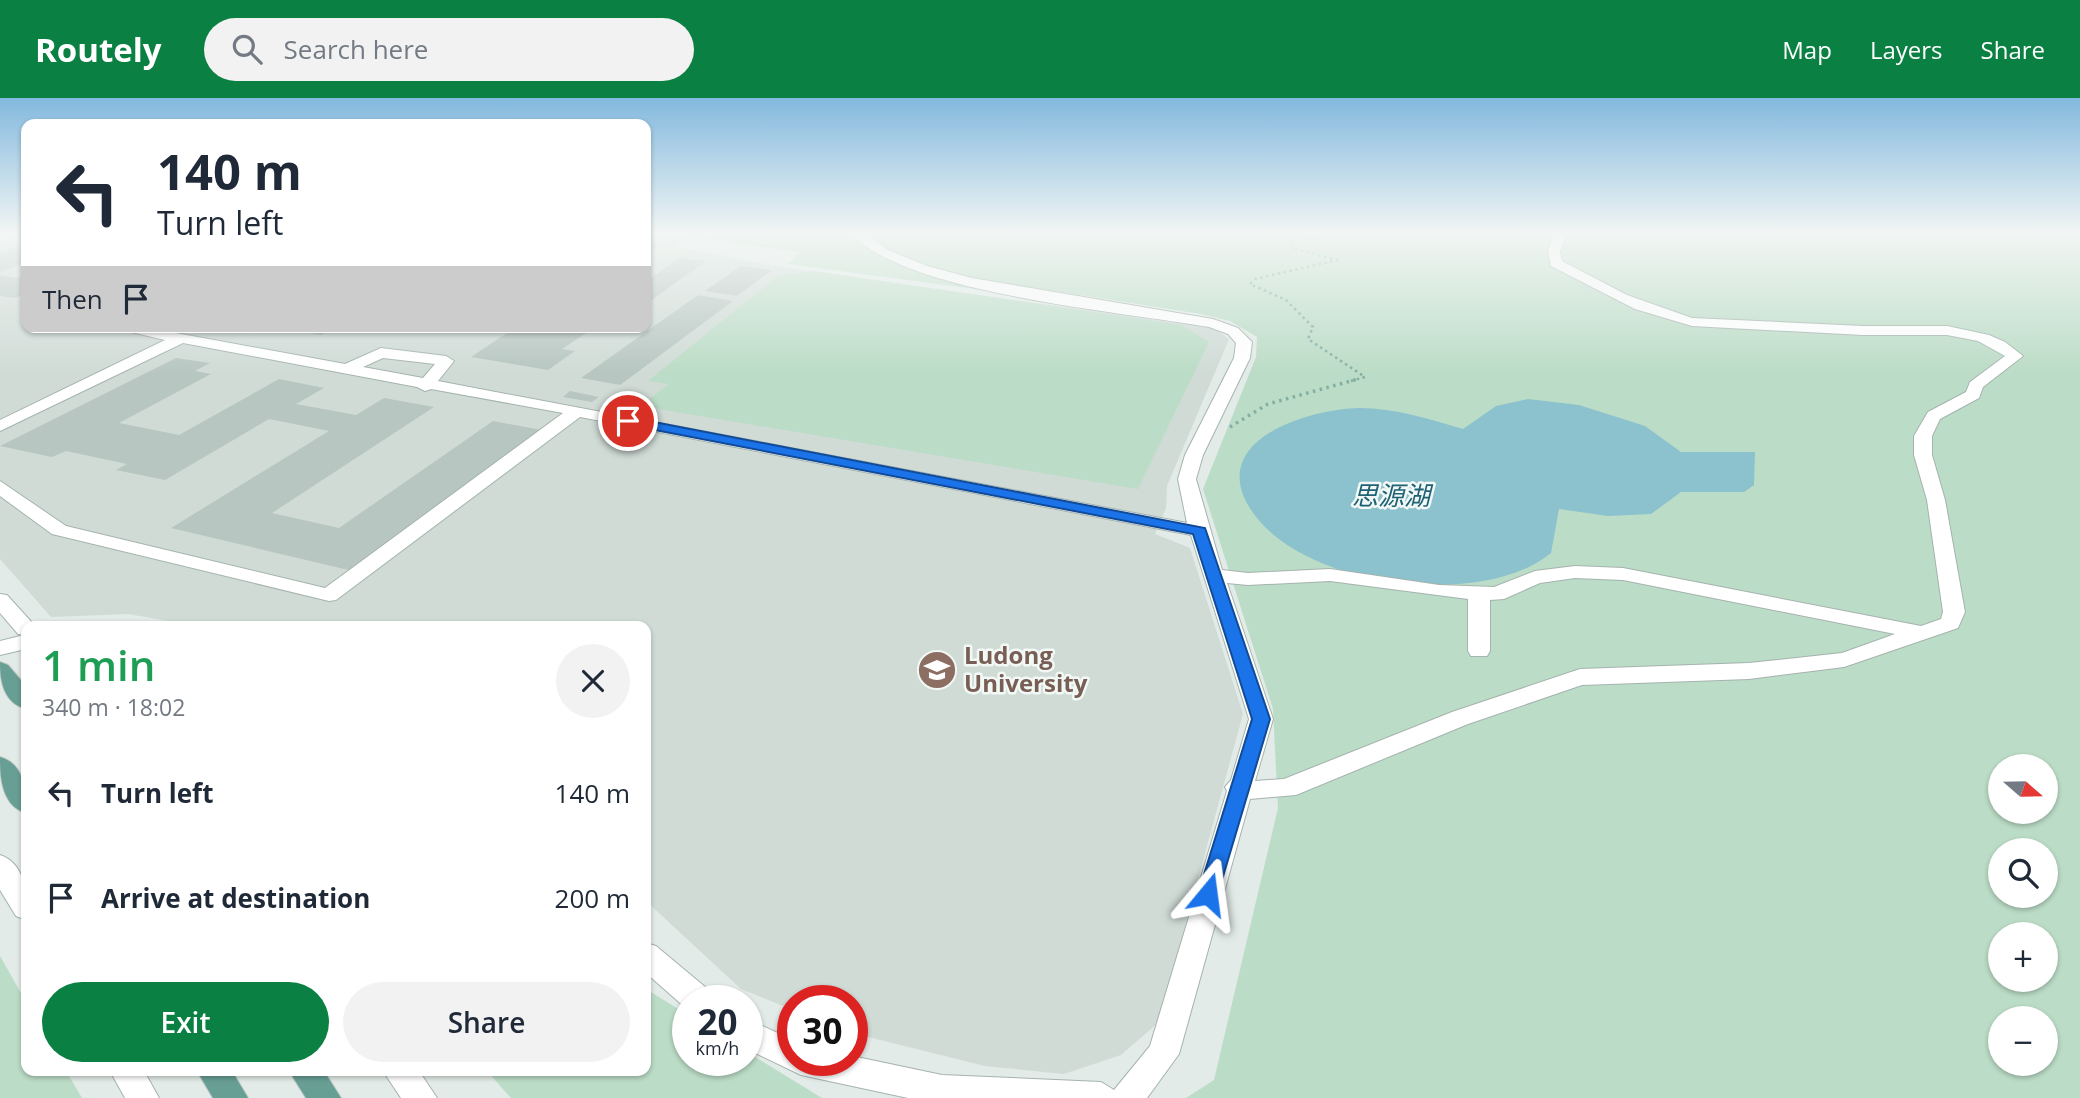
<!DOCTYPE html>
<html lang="en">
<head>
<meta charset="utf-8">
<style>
	body { margin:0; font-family:"Open Sans","Noto Sans SC",sans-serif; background:#f2f2f3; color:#1f2937; height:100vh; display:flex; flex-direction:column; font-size:26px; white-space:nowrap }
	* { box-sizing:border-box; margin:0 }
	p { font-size:23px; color:#747a83 }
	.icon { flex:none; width:38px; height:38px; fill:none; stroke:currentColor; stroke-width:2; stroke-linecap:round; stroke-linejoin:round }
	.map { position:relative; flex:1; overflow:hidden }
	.side { position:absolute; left:21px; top:523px; width:630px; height:455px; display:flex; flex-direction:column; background:#fff; border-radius:14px; box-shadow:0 2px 5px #0004 }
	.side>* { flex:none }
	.banner { position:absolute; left:21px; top:21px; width:630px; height:214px; border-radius:14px; box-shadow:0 2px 5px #0004; background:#fff; color:#1f2937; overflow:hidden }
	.needle { width:46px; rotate:110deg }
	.fabs { position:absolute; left:1988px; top:656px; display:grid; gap:14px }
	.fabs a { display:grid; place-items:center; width:70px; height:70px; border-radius:50%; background:#fff; box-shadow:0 2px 5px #0004; font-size:35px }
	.speed { position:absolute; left:672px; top:887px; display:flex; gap:14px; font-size:35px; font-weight:700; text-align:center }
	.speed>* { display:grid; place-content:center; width:91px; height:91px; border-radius:50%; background:#fff; box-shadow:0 2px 5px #0004; line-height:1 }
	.speed small { font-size:18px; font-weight:400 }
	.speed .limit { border:10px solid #d22; background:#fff; color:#111 }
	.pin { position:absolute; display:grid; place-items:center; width:60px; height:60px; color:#fff; margin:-30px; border:4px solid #fff; border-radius:50%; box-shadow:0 2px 7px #0007 }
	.me { position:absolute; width:77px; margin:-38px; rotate:16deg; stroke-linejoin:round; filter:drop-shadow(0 0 5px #0008) }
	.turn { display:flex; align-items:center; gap:24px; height:147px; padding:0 21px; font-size:32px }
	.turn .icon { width:91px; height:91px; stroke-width:2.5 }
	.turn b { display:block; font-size:49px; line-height:60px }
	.then { display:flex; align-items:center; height:66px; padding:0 21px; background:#0003; gap:14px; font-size:26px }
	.round { display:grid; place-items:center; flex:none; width:74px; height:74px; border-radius:37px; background:#f2f2f3 }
	.head { display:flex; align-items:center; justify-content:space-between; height:119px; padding:0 21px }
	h1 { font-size:42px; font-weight:600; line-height:52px; color:#1e9e55 }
	.action { display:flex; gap:14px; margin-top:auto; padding:14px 21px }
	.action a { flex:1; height:80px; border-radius:42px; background:#0b8043; color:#fff; font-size:28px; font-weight:600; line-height:80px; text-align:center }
	.action a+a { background:#f2f2f3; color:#1f2937 }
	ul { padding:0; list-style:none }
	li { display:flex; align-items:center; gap:21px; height:105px; padding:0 21px }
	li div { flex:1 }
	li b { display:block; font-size:26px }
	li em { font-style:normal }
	header { display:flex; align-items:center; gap:42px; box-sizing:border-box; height:98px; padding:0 35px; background:#0b8043; color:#fff }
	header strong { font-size:33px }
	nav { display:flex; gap:38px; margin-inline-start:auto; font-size:24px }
	.search { width:490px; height:63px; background:#f2f2f3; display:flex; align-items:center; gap:18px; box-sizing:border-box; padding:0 24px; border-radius:38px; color:#747a83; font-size:26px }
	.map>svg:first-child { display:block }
	.built { fill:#d0dbd6 }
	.green { fill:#bbdcc6; fill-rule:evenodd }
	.water { fill:#8cc1ce }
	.building { fill:#b7c6c1 }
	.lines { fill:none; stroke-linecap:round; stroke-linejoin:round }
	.minor-casing { stroke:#a5b3ae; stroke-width:2 }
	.major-casing { stroke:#c1c8c7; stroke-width:2 }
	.path-far1 { stroke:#83aea2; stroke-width:2.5; stroke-dasharray:2.5 3.5; stroke-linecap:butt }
	.path { stroke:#83aea2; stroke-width:3.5; stroke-dasharray:2.5 4.5; stroke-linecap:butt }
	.minor { fill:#fff; fill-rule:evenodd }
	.major { fill:#689f94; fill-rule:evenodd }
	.route { fill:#1a73e8; stroke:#114b97; stroke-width:2 }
	.labels { text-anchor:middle; stroke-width:5; stroke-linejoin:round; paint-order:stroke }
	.education-label { font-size:24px; font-weight:bold; fill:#785e54; stroke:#f2f8f5; text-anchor:start }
	.water-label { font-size:26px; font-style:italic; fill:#1f6275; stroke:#f2f8f5 }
</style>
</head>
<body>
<header>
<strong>Routely</strong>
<div class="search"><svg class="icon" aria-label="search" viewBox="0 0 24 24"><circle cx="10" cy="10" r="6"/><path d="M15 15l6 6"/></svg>Search here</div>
<nav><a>Map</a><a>Layers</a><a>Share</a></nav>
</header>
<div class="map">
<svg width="2080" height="1000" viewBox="0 0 2080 1000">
	<rect width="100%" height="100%" fill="#e2ebe7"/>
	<!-- built -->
	<path class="built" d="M0,136H26V229H646V136H694L675,149L774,168L1214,230L1229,241L1167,388L1166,410L1155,436L1190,450L1243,616L1159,924L1121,957L1064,976L985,968L852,935V903H793V912L741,891L646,803V528H197L128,516L51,519L0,461Z"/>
	<!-- green -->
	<path class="green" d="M713,136H2080V1000H1186L1214,982L1278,710L1273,611L1203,391L1256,259L1257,239L1230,223L1201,216L1023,188L990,193L788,166L800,154L706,141ZM2000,668H2046V714H2000ZM2000,752H2046V798H2000ZM2000,836H2046V882H2000ZM2000,920H2046V966H2000Z
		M814,173L1181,227L1209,244L1138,391L640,308L669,286L648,283L778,178Z
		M0,858L26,904V973H66L82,1000H0Z
		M646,891L688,917V962H747V954L822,1000H511L487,973H646Z"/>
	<!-- water -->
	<path class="water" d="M1528,301L1579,307L1645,328L1681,354H1755L1754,387L1744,394H1681L1651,416L1608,418L1559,411L1551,455C1481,513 1294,489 1248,407C1210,340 1311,311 1359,310C1395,310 1429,321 1463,331L1496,308Z"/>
	<!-- building -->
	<path class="building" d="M646,136H654L657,151L646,152Z
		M26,145V164L0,174V155Z
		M680,160L706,163L646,206V183Z
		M741,168L772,172L737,198L705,193Z
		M26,176V195L15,200L0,198V177L18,180Z
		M698,197L733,203L620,287L581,280Z
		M276,229H333L321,237Z
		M516,229H595L562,251L575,253L548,272L471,259Z
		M176,260L210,265L195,273L211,276L119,325L179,337L279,281L324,290L296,306L356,317L384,300L434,309L272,415L339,430L493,323L547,333L357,474L171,430L329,333L269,321L165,382L116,372L127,366L66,353L52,359L0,348Z
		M570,293L599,299L592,304L563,299Z"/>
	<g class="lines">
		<!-- minor casing -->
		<g class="minor-casing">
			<path id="minor" d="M0,136H18L0,144Z
				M852,136H866L888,152L927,168L972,180L1213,221L1238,230L1252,244L1250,260L1203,357L1196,381L1222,472L1248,475L1330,471L1439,487L1494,489L1535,473L1575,468L1623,470L1921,528L1941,521L1943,514L1927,402L1914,357V338L1928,314L1966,294L1970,284L2005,258L1978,243L1947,237H1863L1692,228L1635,211L1551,168L1548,153L1554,136H1566L1560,153L1562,163L1627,197L1692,220L1863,228H1947L1989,237L2005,244L2023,258L1983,289L1979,300L1940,321L1932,338V357L1945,402L1965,514L1958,530L1844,569L1749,581L1582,587L1468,626L1296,697L1250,701L1179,956L1147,1000H908L801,977L747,951V921L793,942V962H852V958L942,977L1101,984L1114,992L1150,948L1227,693L1225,689L1231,682L1249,621L1191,437L580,319L336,502L329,503L52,436L0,398V383L66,428L325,490L563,315L431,291L425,293L417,289L183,245L0,333V322L165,242L110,229H143L345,266L381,250L446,258L454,263L438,283L1187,425L1178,381L1185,357L1234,260L1236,245L1228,236L1209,229C1126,214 906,196 852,136ZM383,260L435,266L423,280L363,269ZM1575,480L1623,482L1895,536L1842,555L1749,565L1580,571L1452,614L1284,681L1255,683L1273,621L1227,485L1248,487L1330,483L1468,501V553L1471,558H1487L1490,553V502L1504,501L1540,485Z
				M0,496L7,497L35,528H26V551L0,557V543L24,537L18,536L0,515Z
				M0,757C27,766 26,798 26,822L16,818L0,792Z
				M646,845L656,848L710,893L714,903H688V912L646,875Z
				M110,973H144L159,1000H125Z
				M383,973H419L437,1000H401Z"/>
		</g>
		<!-- major casing -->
		<g class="major-casing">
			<path id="major" d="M0,564L8,567L26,588V611C4,605 0,584 0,564Z
				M0,659C25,666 26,693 26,715C2,708 0,680 0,659Z
				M197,973H232L248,1000H213Z
				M289,973H324L341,1000H306Z"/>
		</g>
		<!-- path-far1 -->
		<path class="path-far1" d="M1351,283L1365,279L1308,241L1313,229L1286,202L1250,186L1255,181L1337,162L1293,150L1291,144L1353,136"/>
		<!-- path -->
		<path class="path" d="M1230,329L1268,306L1358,281"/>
		<!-- minor -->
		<use href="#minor" class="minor"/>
		<!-- major -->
		<use href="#major" class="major"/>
	</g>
	<!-- sky -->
	<linearGradient id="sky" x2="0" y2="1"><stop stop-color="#83b9de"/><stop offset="0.49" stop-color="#f2f6f4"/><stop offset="1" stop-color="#f2f6f4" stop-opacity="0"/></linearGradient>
	<rect width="2080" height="276" fill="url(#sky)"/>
	<!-- route -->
	<path class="route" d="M628,319L1205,430L1270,621L1216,802L1208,805L1201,802L1198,796L1252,621L1193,436L624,326L622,323Z"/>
	<!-- icons -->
	<defs>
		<g id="university-disc" transform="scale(2.0125)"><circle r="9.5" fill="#8d6e63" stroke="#f2f8f5"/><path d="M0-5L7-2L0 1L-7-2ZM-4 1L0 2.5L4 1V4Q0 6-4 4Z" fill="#fff"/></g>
	</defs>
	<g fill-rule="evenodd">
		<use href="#university-disc" x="937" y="572"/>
	</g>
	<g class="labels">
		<!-- education labels -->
		<g class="education-label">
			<text x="964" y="566">Ludong<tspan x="964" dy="28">University</tspan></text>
		</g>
		<!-- water labels -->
		<g class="water-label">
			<text x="1391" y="407">思源湖</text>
		</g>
	</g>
</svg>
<div class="fabs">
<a><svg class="needle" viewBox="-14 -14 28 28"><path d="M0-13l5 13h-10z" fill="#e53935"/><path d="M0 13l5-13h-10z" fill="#747a83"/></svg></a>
<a><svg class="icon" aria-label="search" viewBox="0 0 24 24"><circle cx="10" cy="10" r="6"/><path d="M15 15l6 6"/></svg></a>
<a>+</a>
<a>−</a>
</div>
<div class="speed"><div>20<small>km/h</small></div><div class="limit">30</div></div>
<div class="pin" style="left:628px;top:323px;background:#d93025"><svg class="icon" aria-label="arrive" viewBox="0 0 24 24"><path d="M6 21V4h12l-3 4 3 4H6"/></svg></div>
<svg class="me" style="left:1208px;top:796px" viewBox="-20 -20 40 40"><path d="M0-17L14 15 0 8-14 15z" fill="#1a73e8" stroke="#fff" stroke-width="4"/></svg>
<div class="banner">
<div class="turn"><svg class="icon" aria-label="left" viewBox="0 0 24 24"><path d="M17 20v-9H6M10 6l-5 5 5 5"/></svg><div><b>140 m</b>Turn left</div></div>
<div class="then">Then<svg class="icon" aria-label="arrive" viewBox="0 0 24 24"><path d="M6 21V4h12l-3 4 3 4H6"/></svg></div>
</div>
<section class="side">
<div class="head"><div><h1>1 min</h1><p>340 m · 18:02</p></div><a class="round"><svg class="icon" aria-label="close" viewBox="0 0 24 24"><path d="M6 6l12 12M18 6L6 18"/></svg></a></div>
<ul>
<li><svg class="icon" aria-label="left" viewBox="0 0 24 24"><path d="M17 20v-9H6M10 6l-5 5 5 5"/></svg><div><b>Turn left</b></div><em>140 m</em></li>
<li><svg class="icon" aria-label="arrive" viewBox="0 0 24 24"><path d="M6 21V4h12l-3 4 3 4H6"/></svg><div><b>Arrive at destination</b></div><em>200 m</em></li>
</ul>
<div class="action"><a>Exit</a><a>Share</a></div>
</section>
</div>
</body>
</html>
